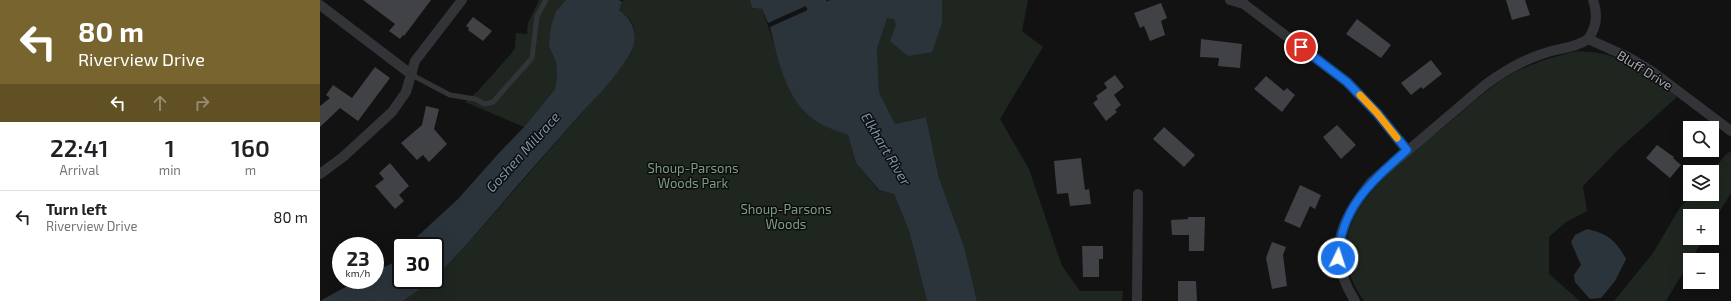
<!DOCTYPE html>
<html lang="en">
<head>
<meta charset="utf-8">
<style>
	body { margin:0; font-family:"Exo 2",sans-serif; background:#f6f6f6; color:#202124; height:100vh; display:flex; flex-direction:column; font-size:15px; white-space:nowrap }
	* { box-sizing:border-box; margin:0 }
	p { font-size:13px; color:#757577 }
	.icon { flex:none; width:22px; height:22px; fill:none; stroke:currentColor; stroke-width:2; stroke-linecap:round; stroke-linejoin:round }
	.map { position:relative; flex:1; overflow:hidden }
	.panel { display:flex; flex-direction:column; background:#fff; width:320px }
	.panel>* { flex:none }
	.top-card { background:#78642e; color:#fff; overflow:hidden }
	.controls { position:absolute; left:1363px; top:121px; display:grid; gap:8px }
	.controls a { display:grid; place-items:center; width:36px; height:36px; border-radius:0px; background:#fff; box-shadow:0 4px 16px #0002; font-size:20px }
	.speed { position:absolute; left:12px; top:237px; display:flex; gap:8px; font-size:20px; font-weight:700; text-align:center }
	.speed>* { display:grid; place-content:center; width:52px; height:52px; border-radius:50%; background:#fff; box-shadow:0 4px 16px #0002; line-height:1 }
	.speed small { font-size:10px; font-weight:400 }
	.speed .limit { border:2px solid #111; border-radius:6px; background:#fff; color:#111 }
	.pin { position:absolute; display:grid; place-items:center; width:34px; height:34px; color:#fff; margin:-17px; border:2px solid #fff; border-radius:50%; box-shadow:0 1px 4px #0007 }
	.me { position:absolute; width:44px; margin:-22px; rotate:4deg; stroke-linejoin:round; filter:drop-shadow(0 0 3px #0008) }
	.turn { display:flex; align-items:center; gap:14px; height:84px; padding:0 12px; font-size:18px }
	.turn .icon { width:52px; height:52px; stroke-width:2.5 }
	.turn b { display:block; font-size:28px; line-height:34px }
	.lanes { display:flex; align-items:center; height:38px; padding:0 12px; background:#0003; justify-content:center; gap:20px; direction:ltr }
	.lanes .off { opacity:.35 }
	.eta { display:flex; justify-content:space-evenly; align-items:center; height:68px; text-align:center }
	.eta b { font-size:24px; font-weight:600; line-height:28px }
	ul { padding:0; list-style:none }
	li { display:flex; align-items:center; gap:12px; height:52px; padding:0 12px; border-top:1px solid #e0e0e0 }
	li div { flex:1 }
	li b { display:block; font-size:15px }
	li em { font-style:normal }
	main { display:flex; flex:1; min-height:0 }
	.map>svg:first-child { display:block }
	.green { fill:#1f2620 }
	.water { fill:#2c343b }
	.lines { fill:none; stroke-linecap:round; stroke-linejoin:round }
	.river { stroke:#2c343b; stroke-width:21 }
	.building { fill:#414246 }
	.service { stroke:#333438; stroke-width:5 }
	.minor { stroke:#333438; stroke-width:10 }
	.route-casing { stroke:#114b97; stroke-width:10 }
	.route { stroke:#1a73e8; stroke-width:7 }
	.slow { stroke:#f59e0b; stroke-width:7 }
	.labels { text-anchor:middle; stroke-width:3; stroke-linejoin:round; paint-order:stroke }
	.street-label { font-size:13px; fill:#a5a8b3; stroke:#0d0d0e }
	.park-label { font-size:13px; fill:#7d9d81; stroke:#0d0d0e }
	.water-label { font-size:14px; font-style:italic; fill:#7e93ac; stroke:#0d0d0e }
</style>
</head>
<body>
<main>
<section class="panel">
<div class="top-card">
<div class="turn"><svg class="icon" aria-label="left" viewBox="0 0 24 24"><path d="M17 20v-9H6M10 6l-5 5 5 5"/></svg><div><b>80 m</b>Riverview Drive</div></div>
<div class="lanes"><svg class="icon" aria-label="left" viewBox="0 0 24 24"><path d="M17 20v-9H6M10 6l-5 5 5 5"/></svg><svg class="icon off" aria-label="ahead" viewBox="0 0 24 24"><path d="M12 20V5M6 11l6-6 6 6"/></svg><svg class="icon off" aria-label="right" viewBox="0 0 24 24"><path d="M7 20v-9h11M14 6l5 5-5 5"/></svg></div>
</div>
<div class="eta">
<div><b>22:41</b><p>Arrival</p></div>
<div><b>1</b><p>min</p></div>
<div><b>160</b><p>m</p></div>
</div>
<ul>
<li><svg class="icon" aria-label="left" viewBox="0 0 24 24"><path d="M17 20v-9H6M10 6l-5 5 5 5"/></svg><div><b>Turn left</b><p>Riverview Drive</p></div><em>80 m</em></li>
</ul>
</section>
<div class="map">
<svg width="1411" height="301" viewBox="0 0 1411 301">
	<rect width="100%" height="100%" fill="#121213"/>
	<!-- green -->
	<path class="green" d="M219,0H246L236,11L232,53L236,62L237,76L235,89L204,127L145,102L157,92L191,54L195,48L196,33L207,34L208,23Z
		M304,0H430L432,8L442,9L456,49L499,123L528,135L536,163L558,190L574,194L589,231L607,301H48L99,289L112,280H115V277L157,233L288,83C306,61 332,32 299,10V4Z
		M622,0H708L702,31L723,47L680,119L709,169L742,266L760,291H803L802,301H657L644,246L619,178L606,117L575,124L559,92L557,49L567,17L574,19L577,25L622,23Z
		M1252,52C1297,48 1323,72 1357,97L1299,149L1263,186L1267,211L1246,222L1229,237V274L1260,301H1044C1028,279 1021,253 1030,227C1045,185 1097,149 1130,122C1149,106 1168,88 1190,75C1209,64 1230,58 1252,52Z
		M1409,151L1411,154V193L1392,224V216H1370V238H1384L1346,301H1294L1333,253L1359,209L1372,194H1392L1391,172Z"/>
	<!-- water -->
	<path class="water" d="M246,0H299L302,2L299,10C312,19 319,34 312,49C301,73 275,98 257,118C240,138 222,157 205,177C175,211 147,246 115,277V246H87L138,199L179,153L204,127L235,89L237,76L236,62L229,46L231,27L236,11Z
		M430,0H499L448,23L442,9L432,8Z
		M510,0H622V23L612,52L588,56L570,41L576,25L574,19L567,18L557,49L559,92L575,124L606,117L619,178L644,246L657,301H607L589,231L574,194L559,190L536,163L528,135C518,131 508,128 499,123C466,103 459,62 450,27Z
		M1267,229C1288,234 1296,240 1306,259L1295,281L1281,298L1270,299L1255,282L1254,275L1261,265L1251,242L1255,235Z
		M81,252V280H112L83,301H0L38,280H55V271L71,264Z"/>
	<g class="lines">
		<!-- river -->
		<path class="river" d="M495,0L507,33"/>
	</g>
	<!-- building -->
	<path class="building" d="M43,0H111L84,36L83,35L80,39L69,31L75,24Z
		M1186,0H1205L1210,15L1192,20Z
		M841,3L847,18L841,21L845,35L830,41L824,26L820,28L814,13Z
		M153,17L172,31L163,41L148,30L149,28L146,26Z
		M1037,19L1071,45L1061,58L1026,34Z
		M881,39L922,44L920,68L898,66L899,58L880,57Z
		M1111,60L1122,74L1103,89L1101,87L1091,95L1081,83Z
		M55,67L70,78L38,121L20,108L0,127V106L10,98L6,95L13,85L32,98Z
		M795,75L804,87L794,95L801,105L795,110L797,112L786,121L773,103L778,99L776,96L787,88L784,83Z
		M946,76L964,91L967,88L975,95L962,112L934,89Z
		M106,106L119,109L114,129L127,144L109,162L103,155L97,160L81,143L102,125Z
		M1017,125L1036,145L1021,159L1003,137Z
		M844,127L875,155L864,167L833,139Z
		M1337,145L1354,157L1353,158L1361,165L1350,178L1326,158Z
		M761,158L765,190L769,189L771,204L750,206L748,193L737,194L734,161Z
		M70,163L89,186L79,195L84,201L75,209L55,186L64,179L59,173Z
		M980,185L1001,195L995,209L990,206L980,228L964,221Z
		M868,217H885L884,251H869V235H852L851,220L868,219Z
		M952,242L966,247L963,255L967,286L952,289L946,258Z
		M762,246H783V259H779V277H763Z
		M858,281H876L877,301H858Z"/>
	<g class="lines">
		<!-- service -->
		<path class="service" d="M92,75L130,95L155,99L165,104L173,102L212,58L217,16L226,0"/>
		<!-- minor -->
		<path class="minor" d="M910,0L924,4L1027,82L1057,113L1087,150
			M1273,0C1278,14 1277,27 1268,39L1308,57L1330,70L1411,131
			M0,5L92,75
			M0,174L23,157L72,112L86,92L95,61L142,0
			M817,301L818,194
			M1035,301C1005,253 1019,224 1051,182L1165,85C1184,71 1202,60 1225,53C1239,48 1256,48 1268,39"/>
	</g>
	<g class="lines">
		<!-- route casing -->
		<g class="route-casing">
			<path id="route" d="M981,47L1027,82L1057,113L1087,150C1051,182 1021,207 1018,258"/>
		</g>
		<!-- route -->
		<use href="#route" class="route"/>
		<!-- slow -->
		<path class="slow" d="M1040,95L1057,113L1077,138"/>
	</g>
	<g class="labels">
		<!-- street labels -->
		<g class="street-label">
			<text transform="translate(1325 70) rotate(32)" y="5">Bluff Drive</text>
		</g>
		<!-- park labels -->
		<g class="park-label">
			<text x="373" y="173">Shoup-Parsons<tspan x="373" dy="15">Woods Park</tspan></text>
			<text x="466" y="214">Shoup-Parsons<tspan x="466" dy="15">Woods</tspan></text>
		</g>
		<!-- water labels -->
		<g class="water-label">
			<text transform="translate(566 149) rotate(59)" y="5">Elkhart River</text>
			<text transform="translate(203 152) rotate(-48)" y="5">Goshen Millrace</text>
		</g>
	</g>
</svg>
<div class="controls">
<a><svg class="icon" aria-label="search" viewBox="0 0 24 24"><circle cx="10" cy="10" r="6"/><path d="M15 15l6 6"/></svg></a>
<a><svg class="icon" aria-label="layers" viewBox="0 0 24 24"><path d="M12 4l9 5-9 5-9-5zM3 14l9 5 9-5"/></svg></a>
<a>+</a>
<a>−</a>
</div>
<div class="speed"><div>23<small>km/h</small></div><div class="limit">30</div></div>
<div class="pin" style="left:981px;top:47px;background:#d93025"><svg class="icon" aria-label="arrive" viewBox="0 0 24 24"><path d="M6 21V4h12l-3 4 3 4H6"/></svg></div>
<svg class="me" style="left:1018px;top:258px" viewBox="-20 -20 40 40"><circle r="17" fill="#1a73e8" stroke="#fff" stroke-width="3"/><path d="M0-11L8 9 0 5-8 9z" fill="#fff"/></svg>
</div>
</main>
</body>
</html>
